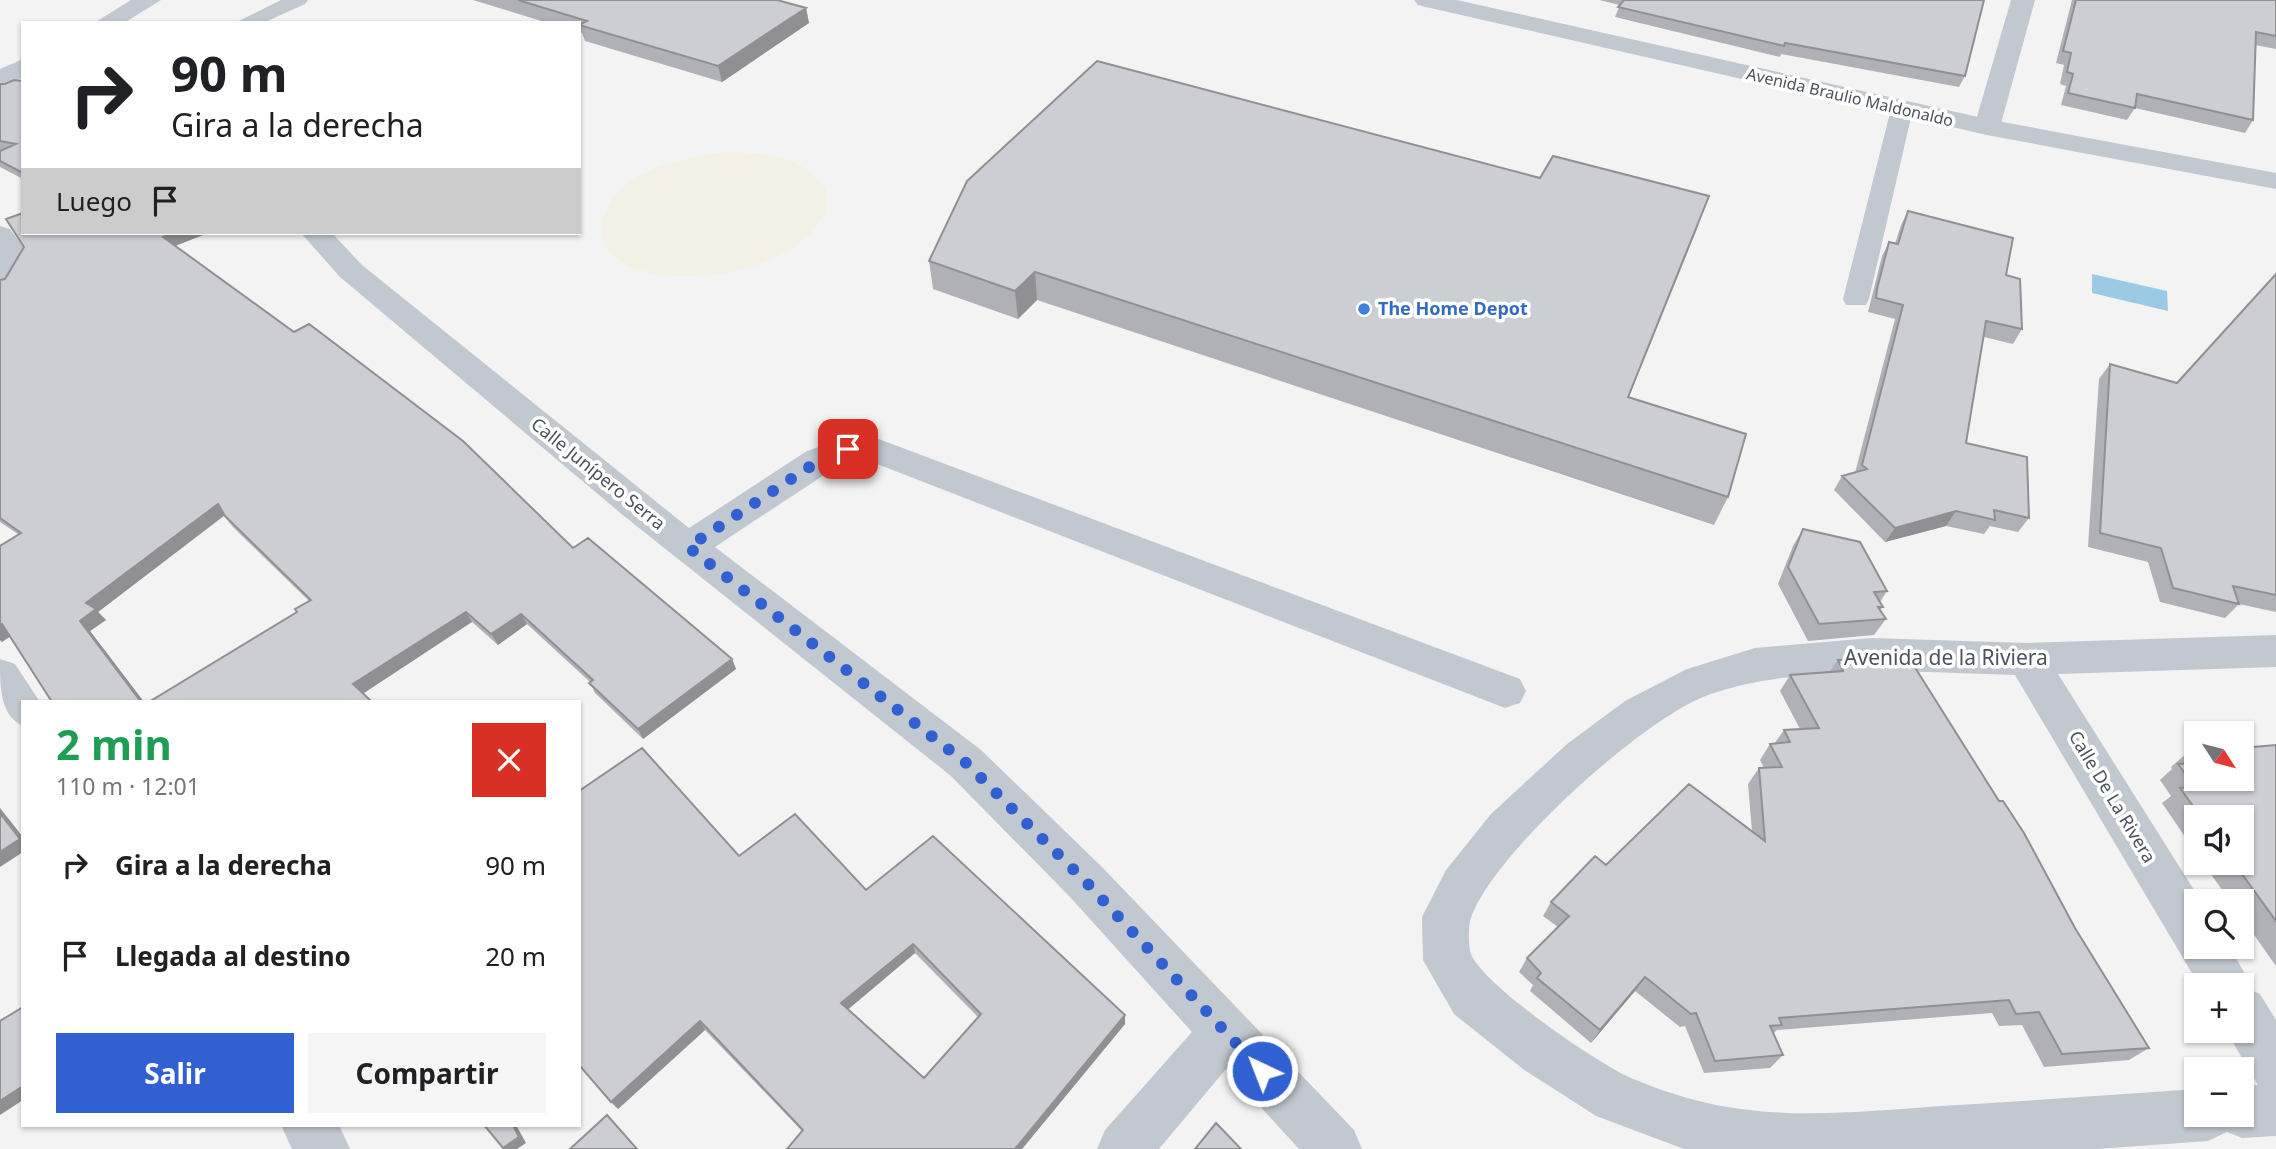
<!DOCTYPE html>
<html lang="es">
<head>
<meta charset="utf-8">
<style>
	body { margin:0; font-family:"Noto Sans",sans-serif; background:#f6f6f6; color:#202124; height:100vh; display:flex; flex-direction:column; font-size:26px; white-space:nowrap }
	* { box-sizing:border-box; margin:0 }
	p { font-size:23px; color:#757577 }
	.icon { flex:none; width:38px; height:38px; fill:none; stroke:currentColor; stroke-width:2; stroke-linecap:round; stroke-linejoin:round }
	.map { position:relative; flex:1; overflow:hidden }
	.side { position:absolute; left:21px; top:700px; width:560px; height:427px; display:flex; flex-direction:column; background:#fff; border-radius:0px; box-shadow:0 2px 5px #0004 }
	.side>* { flex:none }
	.banner { position:absolute; left:21px; top:21px; width:560px; height:214px; border-radius:0px; box-shadow:0 2px 5px #0004; background:#fff; color:#202124; overflow:hidden }
	.needle { width:46px; rotate:126deg }
	.buttons { position:absolute; left:2184px; top:721px; display:grid; gap:14px }
	.buttons a { display:grid; place-items:center; width:70px; height:70px; border-radius:0px; background:#fff; box-shadow:0 2px 5px #0004; font-size:35px }
	.pin { position:absolute; display:grid; place-items:center; width:60px; height:60px; color:#fff; margin:-30px; border-radius:14px; box-shadow:0 4px 10px #0006 }
	.me { position:absolute; width:77px; margin:-38px; rotate:317deg; stroke-linejoin:round; filter:drop-shadow(0 0 5px #0008) }
	.turn { display:flex; align-items:center; gap:24px; height:147px; padding:0 35px; font-size:32px }
	.turn .icon { width:91px; height:91px; stroke-width:2.5 }
	.turn b { display:block; font-size:49px; line-height:60px }
	.then { display:flex; align-items:center; height:66px; padding:0 35px; background:#0003; gap:14px; font-size:26px }
	.round { display:grid; place-items:center; flex:none; width:74px; height:74px; border-radius:0px; background:#f6f6f6 }
	.overview { display:flex; align-items:center; justify-content:space-between; height:119px; padding:0 35px }
	h1 { font-size:42px; font-weight:700; line-height:52px; color:#1e9e55 }
	.primary-button { display:flex; gap:14px; margin-top:auto; padding:14px 35px }
	.primary-button a { flex:1; height:80px; border-radius:0px; background:#3060d1; color:#fff; font-size:28px; font-weight:700; line-height:80px; text-align:center }
	.primary-button a+a { background:#f6f6f6; color:#202124 }
	ul { padding:0; list-style:none }
	li { display:flex; align-items:center; gap:21px; height:91px; padding:0 35px }
	li div { flex:1 }
	li b { display:block; font-size:26px }
	li em { font-style:normal }
	.map>svg:first-child { display:block }
	.sand { fill:#f3f1e6 }
	.water { fill:#9acae4 }
	.lines { fill:none; stroke-linecap:round; stroke-linejoin:round }
	.service { fill:#c2c8cf; fill-rule:evenodd }
	.minor { fill:#c2c8cf; fill-rule:evenodd }
	.tertiary { fill:#c2c8cf; fill-rule:evenodd }
	.secondary { fill:#c3c8d3; fill-rule:evenodd }
	.wall { fill:#b0b1b6; fill-rule:evenodd }
	.shaded-wall { fill:#909094 }
	.building { fill:#cdced4; stroke:#909094; stroke-width:2; fill-rule:evenodd }
	.route { stroke:#3060d1; stroke-width:12; stroke-dasharray:0 21.6 }
	.shop-dot { fill:#3f7fe0; stroke:#fff; stroke-width:2.5 }
	.labels { text-anchor:middle; stroke-width:7; stroke-linejoin:round; paint-order:stroke }
	.far-street-label { font-size:16px; fill:#4c535e; stroke:#fff }
	.shop-label { font-size:18px; font-weight:bold; fill:#366cbe; stroke:#fff; text-anchor:start }
	.street-label { font-size:18px; fill:#4c535e; stroke:#fff }
	.near-street-label { font-size:21px; fill:#4c535e; stroke:#fff }
</style>
</head>
<body>
<div class="map">
<svg width="2276" height="1149" viewBox="0 0 2276 1149">
	<rect width="100%" height="100%" fill="#f4f3f3"/>
	<!-- sand -->
	<path class="sand" d="M728,152C764,153 801,155 824,186C831,196 827,211 821,220C774,298 557,297 610,204C631,166 689,157 728,152Z"/>
	<!-- water -->
	<path class="water" d="M2092,274L2167,291L2168,311L2092,293Z"/>
	<g class="lines">
		<!-- service -->
		<path class="service" d="M281,0H308L305,4L263,23H235Z
			M1902,102L1913,109L1869,299L1866,305H1846L1843,299L1891,109Z"/>
		<!-- minor -->
		<path class="minor" d="M2011,0H2035L2000,127L1996,133H1978L1974,127Z
			M0,226L10,229L30,256L11,288L0,290Z
			M301,233H332L362,265L689,528L807,451L848,437L876,438L1520,679L1526,691L1520,703L1505,708L872,462L851,461L833,469L715,547L981,750L1102,867L1354,1130L1362,1149H1299L1226,1069L1159,1149H1097L1105,1130L1192,1032L1070,897L951,776L624,516L340,277Z
			M2276,635V667L2058,674L2201,901H2196V947H2230L2251,985L2249,989L2260,994L2276,1020V1136L2242,1138L2227,1132L2208,1141L2097,1149H1684L1596,1116L1523,1069L1454,1014L1423,960L1422,917L1446,870L1491,814L1567,744L1625,701L1687,669L1755,648L1871,638L2027,643ZM1871,670L2015,675L2199,985H2242V1031H2226L2258,1085L2242,1086V1115H2196V1089C2111,1095 2026,1101 1941,1106C1860,1112 1778,1121 1699,1101C1676,1095 1652,1087 1631,1078C1598,1064 1483,985 1471,954C1468,945 1468,923 1472,915C1498,850 1638,724 1703,697C1757,676 1814,675 1871,670Z
			M0,659L15,664L40,702H23V726C0,715 0,688 0,659Z
			M281,1125H339L350,1149H292Z"/>
		<!-- tertiary -->
		<path class="tertiary" d="M1414,0H1457L1987,119L2276,173V189L1987,135L1426,7L1418,5Z"/>
		<!-- secondary -->
		<path class="secondary" d="M131,0H161L124,23H94Z
			M23,59V77L0,87V69Z"/>
	</g>
	<!-- wall -->
	<path class="wall" d="M473,0H777L806,8L809,23L722,82L585,41L582,33L579,32V23H548Z
		M1599,0H1984L1965,76L1959,87L1781,54L1780,57L1615,17L1620,5Z
		M2072,0H2276V49L2255,45L2253,120L2245,133L2135,108L2127,120L2061,105L2066,86L2060,84L2064,65L2056,63Z
		M23,81V179L0,167V151L2,150H0V84H5Z
		M1908,211L2006,275L2022,329L2013,344L1984,337L1966,443L2029,518L2018,532L1990,526L1984,534L1946,526L1885,542L1834,490L1842,476L1855,473L1895,319L1868,312L1882,256L1889,242L1895,244L1901,225Z
		M1699,224L1629,397L1728,497L1714,525L1037,300L1018,319L933,289L929,261Z
		M23,233H208L175,246L573,548L732,659L736,669L643,739L595,693L590,682L527,624L498,645L472,622L149,702L297,612L309,601L233,527L224,516L98,612L106,620L90,631L144,702H52L10,637L2,642L0,640V546L18,534L0,522V280L5,279L24,247Z
		M2276,274V612L2239,604L2225,618L2160,602L2148,562L2088,547L2099,379L2110,364L2177,383Z
		M1803,529L1887,591L1880,602L1883,607L1880,610L1886,619L1874,635L1808,641L1778,584L1793,546Z
		M1838,660L2075,928L2149,1048L2129,1060L2044,1067L2022,1025L1999,1026L1992,1013L1777,1030L1773,1034L1783,1055L1770,1068L1704,1073L1685,1026L1680,1027L1635,991L1591,1043L1530,991L1533,985L1519,972L1527,958L1558,927L1543,916L1551,902L1606,865L1752,831L1748,784L1759,768H1764L1760,760L1770,744H1774L1784,730L1800,729L1780,691L1790,675L1829,672Z
		M2276,745V966L2242,918V901H2230L2203,863H2242V817H2196V853L2162,803L2171,796L2160,780L2172,769L2171,767L2189,751Z
		M739,856L866,890L1125,1015V1024L1022,1149H787L802,1131L705,1030L618,1109ZM915,953L978,1017L924,1078L848,1009Z"/>
	<!-- shaded-wall -->
	<path class="shaded-wall" d="M806,8L809,23L722,82L718,66Z
		M174,233H208L170,248L163,237Z
		M1035,272L1037,300L1018,319L1015,291Z
		M218,504L226,514L98,612L106,620L90,631L144,702H141L80,621L86,603Z
		M1956,511L1946,526L1885,542L1895,528Z
		M466,612L472,622L361,695L353,684Z
		M521,614L527,624L498,645L491,634Z
		M2,624L13,634L2,642L0,640V625Z
		M732,659L736,669L643,739L638,729Z
		M0,808L23,837V852L0,867Z
		M913,944L915,953L845,1012L841,1003Z
		M1645,977L1635,991L1591,1043L1600,1030Z
		M1125,1015V1024L1022,1149H1015Z
		M700,1021L705,1030L618,1109L611,1102Z
		M23,1086V1100L0,1115V1101Z
		M513,1125H516L526,1143L517,1149H504L503,1148Z"/>
	<!-- building -->
	<path class="building" d="M518,0H777L806,8L718,66L579,25L587,21Z
		M1624,0H1984L1965,76L1785,43L1784,46L1618,7Z
		M2076,0H2276V36L2256,32L2253,120L2137,94L2135,108L2068,93L2073,74L2067,72L2071,53L2063,51Z
		M1097,61L1540,178L1553,156L1709,196L1628,397L1746,434L1728,497L1035,272L1015,291L929,261L967,181Z
		M14,80L23,81V173L0,161V151L16,144L0,141V84H5Z
		M1908,211L2013,238L2006,275L2020,279L2022,329L1986,321L1966,443L2027,457L2029,518L1994,510L1995,520L1956,511L1895,528L1842,476L1867,469L1862,465L1903,305L1876,298L1877,289L1889,242L1898,244Z
		M23,213V233H174L163,237L294,332L309,324L463,441L573,548L588,538L732,659L638,729L589,683L593,680L521,614L491,634L466,612L353,684L372,702H149L297,612L295,609L311,600L225,516L218,504L86,603L96,609L80,621L141,702H52L2,624L0,625V546L21,533L0,518V280L5,279L24,247L6,219Z
		M2276,274V595L2233,586L2239,604L2173,588L2161,548L2100,533L2110,364L2177,383Z
		M1803,529L1860,542L1887,591L1874,592L1883,607H1878L1886,619L1819,624L1788,567Z
		M1909,658L1999,801H2003L2024,833L2075,928L2149,1048L2062,1054L2039,1012L2016,1014L2009,1000L1779,1018L1782,1025L1770,1026L1783,1055L1715,1061L1696,1013L1691,1014L1645,977L1600,1030L1537,978L1541,973L1527,958L1569,916L1551,902L1595,856L1606,865L1689,784L1765,841L1759,768L1782,767L1770,744L1790,742L1784,730L1819,728L1790,675L1843,671L1838,660Z
		M2276,745V921L2234,863H2242V817H2201L2180,788L2195,787L2178,764L2196,763V779H2242V748Z
		M642,748L739,856L795,814L866,890L933,836L1125,1015L1015,1149H787L803,1130L700,1021L611,1102L579,1065V791ZM913,944L981,1014L924,1078L841,1003Z
		M2189,751H2196V762Z
		M0,813L20,839L0,852Z
		M23,1007V1086L0,1101V1021Z
		M607,1115L637,1149H570Z
		M1216,1123L1241,1149H1195Z
		M484,1125H513L519,1137L503,1148Z"/>
	<g class="lines">
		<!-- route -->
		<path class="route" d="M848,449L820,460L688,547L966,763L1086,882L1262,1071"/>
	</g>
	<!-- markers -->
	<circle class="shop-dot" cx="1364" cy="309" r="7"/>
	<g class="labels">
		<!-- far-street labels -->
		<g class="far-street-label">
			<text transform="translate(1850 97) rotate(13)" y="6">Avenida Braulio Maldonaldo</text>
		</g>
		<!-- shop labels -->
		<g class="shop-label">
			<text x="1378" y="315">The Home Depot</text>
		</g>
		<!-- street labels -->
		<g class="street-label">
			<text transform="translate(598 474) rotate(39)" y="6">Calle Junípero Serra</text>
			<text transform="translate(2112 797) rotate(59)" y="6">Calle De La Rivera</text>
		</g>
		<!-- near-street labels -->
		<g class="near-street-label">
			<text x="1946" y="665">Avenida de la Riviera</text>
		</g>
	</g>
</svg>
<div class="buttons">
<a><svg class="needle" viewBox="-14 -14 28 28"><path d="M0-13l5 13h-10z" fill="#e53935"/><path d="M0 13l5-13h-10z" fill="#757577"/></svg></a>
<a><svg class="icon" aria-label="sound" viewBox="0 0 24 24"><path d="M4 9h4l5-4v14l-5-4H4zM17 9q2 3 0 6"/></svg></a>
<a><svg class="icon" aria-label="search" viewBox="0 0 24 24"><circle cx="10" cy="10" r="6"/><path d="M15 15l6 6"/></svg></a>
<a>+</a>
<a>−</a>
</div>
<div class="pin" style="left:848px;top:449px;background:#d93025"><svg class="icon" aria-label="arrive" viewBox="0 0 24 24"><path d="M6 21V4h12l-3 4 3 4H6"/></svg></div>
<svg class="me" style="left:1262px;top:1071px" viewBox="-20 -20 40 40"><circle r="17" fill="#3060d1" stroke="#fff" stroke-width="3"/><path d="M0-11L8 9 0 5-8 9z" fill="#fff"/></svg>
<div class="banner">
<div class="turn"><svg class="icon" aria-label="right" viewBox="0 0 24 24"><path d="M7 20v-9h11M14 6l5 5-5 5"/></svg><div><b>90 m</b>Gira a la derecha</div></div>
<div class="then">Luego<svg class="icon" aria-label="arrive" viewBox="0 0 24 24"><path d="M6 21V4h12l-3 4 3 4H6"/></svg></div>
</div>
<section class="side">
<div class="overview"><div><h1>2 min</h1><p>110 m · 12:01</p></div><a class="round" style="background:#d93025;color:#fff"><svg class="icon" aria-label="close" viewBox="0 0 24 24"><path d="M6 6l12 12M18 6L6 18"/></svg></a></div>
<ul>
<li><svg class="icon" aria-label="right" viewBox="0 0 24 24"><path d="M7 20v-9h11M14 6l5 5-5 5"/></svg><div><b>Gira a la derecha</b></div><em>90 m</em></li>
<li><svg class="icon" aria-label="arrive" viewBox="0 0 24 24"><path d="M6 21V4h12l-3 4 3 4H6"/></svg><div><b>Llegada al destino</b></div><em>20 m</em></li>
</ul>
<div class="primary-button"><a>Salir</a><a>Compartir</a></div>
</section>
</div>
</body>
</html>
